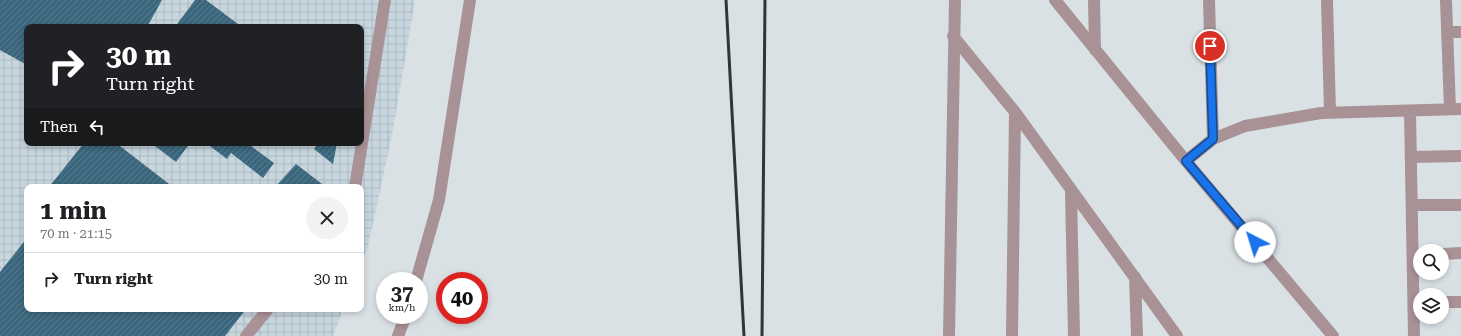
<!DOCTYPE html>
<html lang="en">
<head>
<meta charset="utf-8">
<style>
	body { margin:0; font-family:"Roboto Serif",serif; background:#f2f2f2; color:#202124; height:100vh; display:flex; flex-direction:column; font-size:15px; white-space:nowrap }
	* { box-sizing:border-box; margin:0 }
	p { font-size:13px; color:#757577 }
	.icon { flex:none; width:22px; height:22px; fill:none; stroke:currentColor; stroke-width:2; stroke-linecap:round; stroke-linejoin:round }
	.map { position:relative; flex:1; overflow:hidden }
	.details { position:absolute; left:24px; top:184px; width:340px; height:128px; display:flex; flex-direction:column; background:#fff; border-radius:8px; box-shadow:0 2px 6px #0003 }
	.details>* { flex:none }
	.banner { position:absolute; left:24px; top:24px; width:340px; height:122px; border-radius:8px; box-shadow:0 2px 6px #0003; background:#202124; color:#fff; overflow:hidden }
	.tools { position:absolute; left:1413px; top:244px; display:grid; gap:8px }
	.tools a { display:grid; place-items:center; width:36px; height:36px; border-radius:50%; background:#fff; box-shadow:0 2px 6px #0003; font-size:20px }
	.speed { position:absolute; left:376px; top:272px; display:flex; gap:8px; font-size:20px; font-weight:700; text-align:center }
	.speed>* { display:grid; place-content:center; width:52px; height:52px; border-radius:50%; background:#fff; box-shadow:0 2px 6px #0003; line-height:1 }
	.speed small { font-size:10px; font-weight:400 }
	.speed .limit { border:6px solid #d22; background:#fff; color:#111 }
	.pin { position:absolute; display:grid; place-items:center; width:34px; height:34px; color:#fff; margin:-17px; border:2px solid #fff; border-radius:50%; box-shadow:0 1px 4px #0007 }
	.me { position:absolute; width:44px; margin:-22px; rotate:320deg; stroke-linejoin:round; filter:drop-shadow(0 0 3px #0008) }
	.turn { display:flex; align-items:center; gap:14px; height:84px; padding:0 16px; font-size:18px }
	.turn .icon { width:52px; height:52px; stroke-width:2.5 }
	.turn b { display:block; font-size:28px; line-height:34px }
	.then { display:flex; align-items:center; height:38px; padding:0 16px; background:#0003; gap:8px; font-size:15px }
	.round { display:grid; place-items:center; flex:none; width:42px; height:42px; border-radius:21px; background:#f2f2f2 }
	.headline { display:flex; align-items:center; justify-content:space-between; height:68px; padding:0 16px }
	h1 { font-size:24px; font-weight:700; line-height:30px }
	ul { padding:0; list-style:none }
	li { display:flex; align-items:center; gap:12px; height:52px; padding:0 16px; border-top:1px solid #e0e0e0 }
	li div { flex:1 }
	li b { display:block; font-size:15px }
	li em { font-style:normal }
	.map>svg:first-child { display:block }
	.industrial { fill:url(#industrial-grid); fill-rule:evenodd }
	.building { fill:url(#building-hatch) }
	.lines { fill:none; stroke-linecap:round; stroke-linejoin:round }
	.minor { stroke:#a99296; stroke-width:12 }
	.rail { stroke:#323436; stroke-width:3 }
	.route-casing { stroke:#114b97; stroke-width:10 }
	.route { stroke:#1a73e8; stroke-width:7 }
</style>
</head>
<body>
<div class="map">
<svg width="1461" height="336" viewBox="0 0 1461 336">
	<defs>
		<pattern id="industrial-grid" width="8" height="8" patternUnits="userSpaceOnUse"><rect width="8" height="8" fill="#c8d7df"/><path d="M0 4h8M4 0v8" fill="none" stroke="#abb8bf"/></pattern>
		<pattern id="building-hatch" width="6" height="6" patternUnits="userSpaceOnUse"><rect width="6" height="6" fill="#3b677e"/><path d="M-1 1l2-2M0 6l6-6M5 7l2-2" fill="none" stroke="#5a7c8d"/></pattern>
	</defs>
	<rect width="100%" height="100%" fill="#dae1e5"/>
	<!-- industrial -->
	<path class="industrial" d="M0,0H415L393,130L368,246L361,264V187H27V309H343L333,336H0ZM27,27H361V143H27Z"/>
	<!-- building -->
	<path class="building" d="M0,0H162L147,27H27V65L0,50Z
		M195,0H206L242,27H175Z
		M84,143H116L173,187H49Z
		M151,143H190L176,162Z
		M206,143H247L274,163L263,178L231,153L227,159Z
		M318,143H337L333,164L314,149Z
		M296,164L326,187H275Z
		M27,238V309H246L225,336H0V272Z"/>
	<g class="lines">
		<!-- minor -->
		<path class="minor" d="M1055,0L1186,161L1333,336
			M1094,0L1095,50
			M1209,0L1213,139
			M1327,0L1330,112
			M1446,0L1450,109
			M1448,32H1461
			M953,36L1015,112L1177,336
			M1410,111L1414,336
			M1411,157L1461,156
			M1186,161L1213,139L1245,126L1321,113L1461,109
			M355,187L385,0
			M1071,191L1074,336
			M1412,205H1461
			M1442,254L1461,253
			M1135,277L1137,336
			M416,281L439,200L470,0
			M1442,302H1461
			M246,336L268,309
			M398,336L406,315
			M949,336L955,0
			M1012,336L1015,112"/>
		<!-- rail -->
		<path class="rail" d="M726,0L744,336
			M762,336L765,0"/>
	</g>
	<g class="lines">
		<!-- route casing -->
		<g class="route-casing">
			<path id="route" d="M1210,46L1213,139L1186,161L1255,242"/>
		</g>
		<!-- route -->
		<use href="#route" class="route"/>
	</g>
</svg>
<div class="tools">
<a><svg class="icon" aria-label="search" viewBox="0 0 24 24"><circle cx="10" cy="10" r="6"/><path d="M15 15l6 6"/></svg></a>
<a><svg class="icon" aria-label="layers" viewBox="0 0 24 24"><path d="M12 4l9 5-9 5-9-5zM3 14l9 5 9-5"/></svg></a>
</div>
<div class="speed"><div>37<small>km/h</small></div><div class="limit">40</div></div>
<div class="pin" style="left:1210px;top:46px;background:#d93025"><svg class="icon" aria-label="arrive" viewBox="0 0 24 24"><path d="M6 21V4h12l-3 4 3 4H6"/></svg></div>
<svg class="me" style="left:1255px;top:242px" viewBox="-20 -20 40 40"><circle r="19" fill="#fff"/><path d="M0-13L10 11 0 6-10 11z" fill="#1a73e8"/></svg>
<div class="banner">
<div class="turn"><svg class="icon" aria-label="right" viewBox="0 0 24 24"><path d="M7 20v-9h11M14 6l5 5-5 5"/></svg><div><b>30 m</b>Turn right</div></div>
<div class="then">Then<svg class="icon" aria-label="left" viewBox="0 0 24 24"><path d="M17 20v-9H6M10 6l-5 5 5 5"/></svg></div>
</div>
<section class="details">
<div class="headline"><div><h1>1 min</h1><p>70 m · 21:15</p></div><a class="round"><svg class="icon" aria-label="close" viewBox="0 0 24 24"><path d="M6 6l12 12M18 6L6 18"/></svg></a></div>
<ul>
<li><svg class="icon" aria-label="right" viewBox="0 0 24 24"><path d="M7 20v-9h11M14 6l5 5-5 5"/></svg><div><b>Turn right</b></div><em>30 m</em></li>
</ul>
</section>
</div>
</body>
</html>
